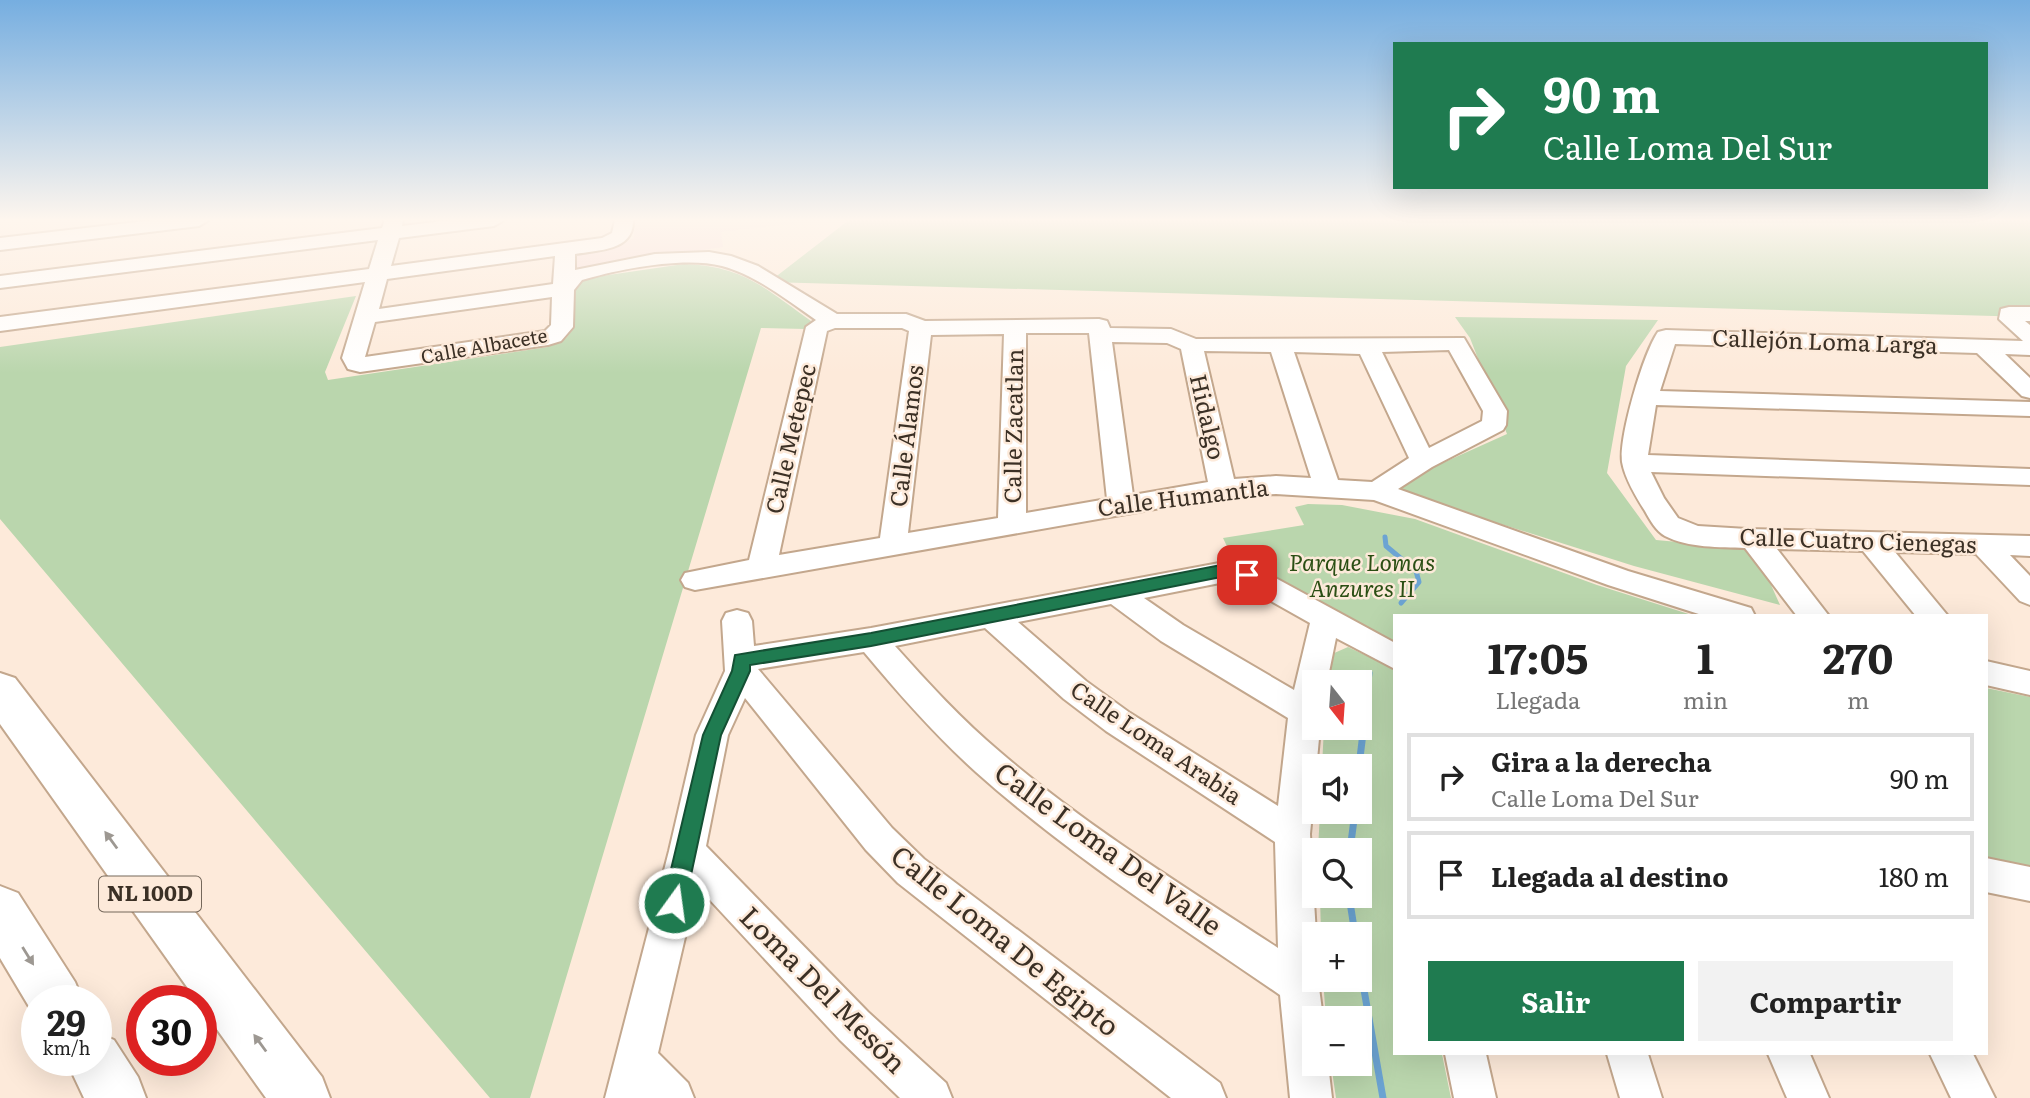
<!DOCTYPE html>
<html lang="es">
<head>
<meta charset="utf-8">
<style>
	body { margin:0; font-family:Literata,serif; background:#f2f2f2; color:#222; height:100vh; display:flex; flex-direction:column; font-size:26px; white-space:nowrap }
	* { box-sizing:border-box; margin:0 }
	p { font-size:23px; color:#767676 }
	.icon { flex:none; width:38px; height:38px; fill:none; stroke:currentColor; stroke-width:2; stroke-linecap:round; stroke-linejoin:round }
	.map { position:relative; flex:1; overflow:hidden }
	.details { position:absolute; left:1393px; top:614px; width:595px; height:441px; display:flex; flex-direction:column; background:#fff; border-radius:0px; box-shadow:0 7px 28px #0002 }
	.details>* { flex:none }
	.guide { position:absolute; left:1393px; top:42px; width:595px; height:147px; border-radius:0px; box-shadow:0 7px 28px #0002; background:#1f7b50; color:#fff; overflow:hidden }
	.needle { width:46px; rotate:163deg }
	.buttons { position:absolute; left:1302px; top:670px; display:grid; gap:14px }
	.buttons a { display:grid; place-items:center; width:70px; height:70px; border-radius:0px; background:#fff; box-shadow:0 7px 28px #0002; font-size:35px }
	.speed { position:absolute; left:21px; top:985px; display:flex; gap:14px; font-size:35px; font-weight:700; text-align:center }
	.speed>* { display:grid; place-content:center; width:91px; height:91px; border-radius:50%; background:#fff; box-shadow:0 7px 28px #0002; line-height:1 }
	.speed small { font-size:18px; font-weight:400 }
	.speed .limit { border:10px solid #d22; background:#fff; color:#111 }
	.pin { position:absolute; display:grid; place-items:center; width:60px; height:60px; color:#fff; margin:-30px; border-radius:14px; box-shadow:0 4px 10px #0006 }
	.me { position:absolute; width:77px; margin:-38px; rotate:14deg; stroke-linejoin:round; filter:drop-shadow(0 0 5px #0008) }
	.turn { display:flex; align-items:center; gap:24px; height:147px; padding:0 35px; font-size:32px }
	.turn .icon { width:91px; height:91px; stroke-width:2.5 }
	.turn b { display:block; font-size:49px; line-height:60px }
	.eta { display:flex; justify-content:space-evenly; align-items:center; height:119px; text-align:center }
	.eta b { font-size:42px; font-weight:700; line-height:49px }
	.action { display:flex; gap:14px; margin-top:auto; padding:14px 35px }
	.action a { flex:1; height:80px; border-radius:0px; background:#1f7b50; color:#fff; font-size:28px; font-weight:700; line-height:80px; text-align:center }
	.action a+a { background:#f2f2f2; color:#222 }
	ul { padding:0; list-style:none }
	li { display:flex; align-items:center; gap:21px; height:88px; margin:0 14px 10px; padding:0 21px; border:4px solid #e0e0e0; border-radius:0px }
	li div { flex:1 }
	li b { display:block; font-size:26px }
	li em { font-style:normal }
	.map>svg:first-child { display:block }
	.education { fill:#f8ddd9 }
	.green { fill:#bad6ad }
	.lines { fill:none; stroke-linecap:round; stroke-linejoin:round }
	.stream-far1 { stroke:#6ca4d3; stroke-width:5 }
	.stream { stroke:#6ca4d3; stroke-width:7 }
	.minor-casing { stroke:#c3a78d; stroke-width:4 }
	.highway-casing { stroke:#c3a78d; stroke-width:4 }
	.minor { fill:#fff; fill-rule:evenodd }
	.highway { fill:#fff; fill-rule:evenodd }
	.oneway { fill:#9d9892 }
	.route { fill:#1f7b50; stroke:#145034; stroke-width:2 }
	.labels { text-anchor:middle; stroke-width:5; stroke-linejoin:round; paint-order:stroke }
	.far-street-label { font-size:19px; fill:#3b3025; stroke:#fdeada }
	.shield { fill:#fdeada; stroke:#75685b; stroke-width:2 }
	.shield-label { font-size:21px; font-weight:bold; fill:#3b3025 }
	.street-label { font-size:23px; fill:#3b3025; stroke:#fdeada }
	.park-label { font-size:23px; font-style:italic; fill:#2b4f14; stroke:#fdeada }
	.near-street-label { font-size:28px; fill:#3b3025; stroke:#fdeada }
</style>
</head>
<body>
<div class="map">
<svg width="2030" height="1098" viewBox="0 0 2030 1098">
	<rect width="100%" height="100%" fill="#fdeada"/>
	<!-- education -->
	<path class="education" d="M634,220H823L721,232L723,247L575,269V253L614,248L634,238Z"/>
	<!-- green -->
	<path class="green" d="M849,220H2030V317L769,282Z
		M684,264C743,266 765,288 811,321L805,329L761,328L530,1098H490L0,519V347L356,296L325,372L328,380L548,347L566,338L575,327L573,285L588,278Z
		M1455,317L1658,320L1626,366L1607,473L1656,540L1755,549L1780,605L1634,566L1387,488L1507,434L1470,338Z
		M1308,504L1342,505L1415,519L1597,585L1695,616H1395V643L1234,561L1223,538L1304,525L1295,507Z
		M1348,647L1395,669V1054H1442L1451,1098H1336L1331,1064H1360V1018H1326L1323,980H1360V934H1321L1320,896H1360V850H1318L1320,812H1360V766H1322L1324,728H1360V682H1327L1332,654Z
		M1986,688L2030,697V875L1986,866Z"/>
	<g class="lines">
		<!-- stream-far1 -->
		<path class="stream-far1" d="M1385,537L1386,546L1416,571L1419,582L1401,603
			M1364,727L1370,673"/>
		<!-- stream -->
		<path class="stream" d="M1359,766L1364,725
			M1350,850L1355,812
			M1349,896L1355,934
			M1360,967L1383,1098"/>
		<!-- minor casing -->
		<g class="minor-casing">
			<path id="minor" d="M154,220H209L199,226L0,250V238Z
				M385,220H403L402,226L451,220H504L494,226L399,238L391,266L602,238L612,233L615,220H633C634,251 599,250 575,254V270L655,254L709,252L731,256L758,266L837,314H906L925,321L1099,319L1107,321L1110,328L1171,329L1196,339L1464,338L1507,411L1506,425L1503,430L1432,467L1398,489L1628,571L1751,608L1755,616H1705L1608,585L1374,500L1276,494L1223,497L695,590L685,587L681,580L685,573L749,560L806,327L816,320C787,300 756,275 722,266C685,256 619,269 582,280L574,290L573,327L561,341L548,345L360,372L348,369L342,358L365,282L0,331V317L369,269L378,240L0,288V276L382,228ZM555,256L553,284L379,309L387,279ZM552,297L551,325L545,331L365,357L375,322ZM835,328H902L909,331L880,538L779,555L827,331ZM1026,333H1089L1107,499L1026,513ZM1004,334L998,518L908,533L931,335ZM1112,342L1167,343L1181,349L1208,482L1133,495ZM1449,350L1483,411L1482,421L1429,448L1382,352ZM1204,351L1271,352L1311,478L1276,476L1234,479ZM1294,352L1360,354L1409,458L1372,482L1338,480Z
				M2009,307H2030V321H2025L2030,325V355L2005,354L2030,378V398L2022,396L1977,353L1675,344L1660,391L2030,402V416L1656,405L1648,455L2030,469V485L1651,472L1664,498L1678,518L1698,526L1747,529L2030,536V556L2010,555L2030,576V605L2020,601L1976,554L1895,552L1948,616H1916L1863,551L1777,549L1829,616H1797L1745,548C1720,547 1688,548 1665,536C1656,531 1650,520 1645,511C1636,497 1625,479 1622,462C1619,436 1643,354 1658,332L1666,330L2023,341L1999,319L2001,309Z
				M1230,561L1257,568L1395,643V669L1336,638L1327,682H1314V728H1320L1310,834L1316,934L1314,980H1318L1323,1018H1314V1064H1328L1332,1098H1290L1280,995C1177,924 1070,856 976,772C935,735 899,694 864,652L758,669L892,828L924,859L1220,1083L1226,1098H1171L898,883L866,850L745,698L728,735L706,846L868,1012L946,1083L952,1098H900L840,1040L697,886L658,1053L688,1083L694,1098H605L669,851L696,735L725,671L722,621L726,613L737,610L748,613L752,621L754,646L871,628ZM1230,581L1239,583L1310,623L1294,690L1183,625L1144,598ZM1111,604L1161,641L1288,718L1278,806L1130,713L1086,681L1018,622ZM985,628L1064,699L1106,731L1275,842L1278,948C1183,886 1086,826 1000,752C962,720 928,683 895,646Z
				M1986,661L2030,671V695L1986,685Z
				M1986,858L2030,867V901L1986,892Z
				M1445,1054H1486L1496,1098H1454Z
				M1607,1054H1648L1662,1098H1620Z
				M1768,1054H1810L1829,1098H1787Z
				M1930,1054H1973L1995,1098H1951Z"/>
		</g>
		<!-- highway casing -->
		<g class="highway-casing">
			<path id="highway" d="M0,673L15,678L322,1077L330,1098H266L201,1007V1001H197L0,724Z
				M0,886L18,893L75,982L83,1001H37V1020L0,958Z
				M96,1032L114,1040L138,1077L146,1098H84L66,1060H96Z"/>
		</g>
		<!-- minor -->
		<use href="#minor" class="minor"/>
		<!-- highway -->
		<use href="#highway" class="highway"/>
	</g>
	<!-- one-way arrows -->
	<defs><path id="oneway-solid" d="M-6-.8H1V-3.2L6.5 0L1 3.2V.8H-6Z" transform="scale(1.75)"/></defs>
	<g class="oneway">
		<use href="#oneway-solid" transform="translate(111 840) rotate(-126)"/>
		<use href="#oneway-solid" transform="translate(28 956) rotate(58)"/>
		<use href="#oneway-solid" transform="translate(260 1043) rotate(-126)"/>
	</g>
	<!-- sky -->
	<linearGradient id="sky" x2="0" y2="1"><stop stop-color="#76aee0"/><stop offset="0.59" stop-color="#fef6ee"/><stop offset="1" stop-color="#fef6ee" stop-opacity="0"/></linearGradient>
	<rect width="2030" height="373" fill="url(#sky)"/>
	<!-- route -->
	<path class="route" d="M1221,565L1247,569L1255,575L1247,581L1221,577L871,646L750,665V671L721,735L685,903L682,910L674,913L667,910L663,903L703,735L732,671L735,655L871,633Z"/>
	<g class="labels">
		<!-- far-street labels -->
		<g class="far-street-label">
			<text transform="translate(484 346) rotate(-10)" y="7">Calle Albacete</text>
		</g>
		<!-- shield labels -->
		<rect class="shield" x="99" y="876.5" width="102" height="35" rx="5"/>
		<g class="shield-label">
			<text x="150" y="901">NL 100D</text>
		</g>
		<!-- street labels -->
		<g class="street-label">
			<text transform="translate(1825 342) rotate(2)" y="8">Callejón Loma Larga</text>
			<text transform="translate(1207 417) rotate(77)" y="8">Hidalgo</text>
			<text transform="translate(1014 426) rotate(-89)" y="8">Calle Zacatlan</text>
			<text transform="translate(907 436) rotate(-83)" y="8">Calle Álamos</text>
			<text transform="translate(791 439) rotate(-77)" y="8">Calle Metepec</text>
			<text transform="translate(1183 498) rotate(-7)" y="8">Calle Humantla</text>
			<text transform="translate(1858 541) rotate(2)" y="8">Calle Cuatro Cienegas</text>
			<text transform="translate(1156 743) rotate(34)" y="8">Calle Loma Arabia</text>
		</g>
		<!-- park labels -->
		<g class="park-label">
			<text x="1362" y="571">Parque Lomas<tspan x="1362" dy="26">Anzures II</tspan></text>
		</g>
		<!-- near-street labels -->
		<g class="near-street-label">
			<text transform="translate(1108 849) rotate(36)" y="10">Calle Loma Del Valle</text>
			<text transform="translate(1005 941) rotate(39)" y="10">Calle Loma De Egipto</text>
			<text transform="translate(823 990) rotate(45)" y="10">Loma Del Mesón</text>
		</g>
	</g>
</svg>
<div class="buttons">
<a><svg class="needle" viewBox="-14 -14 28 28"><path d="M0-13l5 13h-10z" fill="#e53935"/><path d="M0 13l5-13h-10z" fill="#767676"/></svg></a>
<a><svg class="icon" aria-label="sound" viewBox="0 0 24 24"><path d="M4 9h4l5-4v14l-5-4H4zM17 9q2 3 0 6"/></svg></a>
<a><svg class="icon" aria-label="search" viewBox="0 0 24 24"><circle cx="10" cy="10" r="6"/><path d="M15 15l6 6"/></svg></a>
<a>+</a>
<a>−</a>
</div>
<div class="speed"><div>29<small>km/h</small></div><div class="limit">30</div></div>
<div class="pin" style="left:1247px;top:575px;background:#d93025"><svg class="icon" aria-label="arrive" viewBox="0 0 24 24"><path d="M6 21V4h12l-3 4 3 4H6"/></svg></div>
<svg class="me" style="left:674px;top:903px" viewBox="-20 -20 40 40"><circle r="17" fill="#1f7b50" stroke="#fff" stroke-width="3"/><path d="M0-11L8 9 0 5-8 9z" fill="#fff"/></svg>
<div class="guide">
<div class="turn"><svg class="icon" aria-label="right" viewBox="0 0 24 24"><path d="M7 20v-9h11M14 6l5 5-5 5"/></svg><div><b>90 m</b>Calle Loma Del Sur</div></div>
</div>
<section class="details">
<div class="eta">
<div><b>17:05</b><p>Llegada</p></div>
<div><b>1</b><p>min</p></div>
<div><b>270</b><p>m</p></div>
</div>
<ul>
<li><svg class="icon" aria-label="right" viewBox="0 0 24 24"><path d="M7 20v-9h11M14 6l5 5-5 5"/></svg><div><b>Gira a la derecha</b><p>Calle Loma Del Sur</p></div><em>90 m</em></li>
<li><svg class="icon" aria-label="arrive" viewBox="0 0 24 24"><path d="M6 21V4h12l-3 4 3 4H6"/></svg><div><b>Llegada al destino</b></div><em>180 m</em></li>
</ul>
<div class="action"><a>Salir</a><a>Compartir</a></div>
</section>
</div>
</body>
</html>
